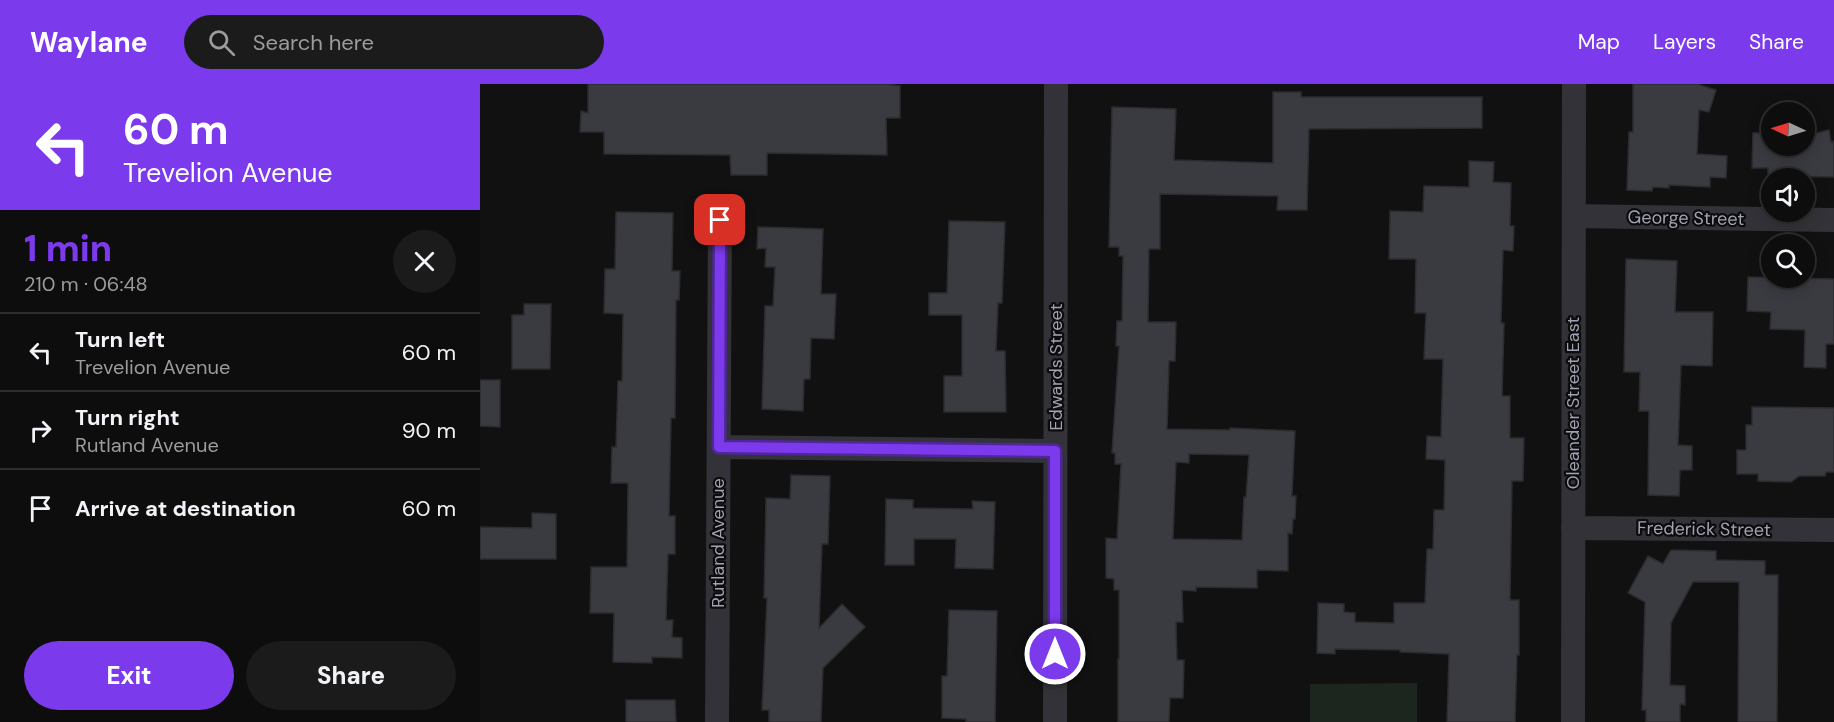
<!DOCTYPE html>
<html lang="en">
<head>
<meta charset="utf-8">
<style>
	body { margin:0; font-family:"DM Sans",sans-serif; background:#1b1b1c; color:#f1f3f6; height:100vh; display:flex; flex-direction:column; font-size:22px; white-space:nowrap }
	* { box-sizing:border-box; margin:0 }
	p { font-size:20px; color:#9a9c9e }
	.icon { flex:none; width:33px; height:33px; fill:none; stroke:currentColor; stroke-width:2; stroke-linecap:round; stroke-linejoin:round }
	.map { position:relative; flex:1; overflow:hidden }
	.sheet { display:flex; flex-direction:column; background:#0d0d0e; width:480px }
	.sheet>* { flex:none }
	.guide { background:#7c3aed; color:#fff; overflow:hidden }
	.needle { width:39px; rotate:274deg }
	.buttons { position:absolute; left:1281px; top:18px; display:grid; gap:12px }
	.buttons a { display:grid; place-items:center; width:54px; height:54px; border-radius:50%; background:#0d0d0e; box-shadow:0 3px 15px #0003,0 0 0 2px #2d2d2e; font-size:30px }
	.pin { position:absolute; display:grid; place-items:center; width:51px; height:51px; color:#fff; margin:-26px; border-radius:12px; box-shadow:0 3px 9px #0006 }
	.me { position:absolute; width:66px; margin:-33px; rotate:0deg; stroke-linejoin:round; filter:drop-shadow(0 0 4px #0008) }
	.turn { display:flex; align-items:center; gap:21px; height:126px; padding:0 24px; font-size:27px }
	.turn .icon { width:78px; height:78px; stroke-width:2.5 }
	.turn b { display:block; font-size:42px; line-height:51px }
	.round { display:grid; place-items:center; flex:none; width:63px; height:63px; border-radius:32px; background:#1b1b1c }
	.summary { display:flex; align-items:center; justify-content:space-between; height:102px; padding:0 24px }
	h1 { font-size:36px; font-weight:800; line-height:45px; color:#7c3aed }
	.button { display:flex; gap:12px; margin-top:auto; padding:12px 24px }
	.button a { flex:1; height:69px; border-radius:36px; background:#7c3aed; color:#fff; font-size:24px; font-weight:800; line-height:69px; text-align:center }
	.button a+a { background:#1b1b1c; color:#f1f3f6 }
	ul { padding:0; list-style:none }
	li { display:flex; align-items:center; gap:18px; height:78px; padding:0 24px; border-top:2px solid #2d2d2e }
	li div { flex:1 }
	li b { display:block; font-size:22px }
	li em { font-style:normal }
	header { display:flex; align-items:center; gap:36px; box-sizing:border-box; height:84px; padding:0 30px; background:#7c3aed; color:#fff }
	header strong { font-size:28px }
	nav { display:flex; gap:33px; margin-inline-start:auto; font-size:21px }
	.search { width:420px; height:54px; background:#1b1b1c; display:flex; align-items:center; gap:15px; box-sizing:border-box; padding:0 21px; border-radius:33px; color:#9a9c9e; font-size:22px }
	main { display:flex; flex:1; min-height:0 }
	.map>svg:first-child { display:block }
	.green { fill:#1d251f }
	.building { fill:#3a3b40; stroke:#2c2b2f; stroke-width:1.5; fill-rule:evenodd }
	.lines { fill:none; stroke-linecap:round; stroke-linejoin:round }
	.minor { stroke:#323238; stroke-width:24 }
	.route-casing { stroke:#51269a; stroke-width:15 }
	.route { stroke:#7c3aed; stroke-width:10 }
	.labels { text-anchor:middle; stroke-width:4.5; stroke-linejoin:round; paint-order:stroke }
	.street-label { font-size:18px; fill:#a1a3b4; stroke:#0c0c0d }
</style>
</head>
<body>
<header>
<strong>Waylane</strong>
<div class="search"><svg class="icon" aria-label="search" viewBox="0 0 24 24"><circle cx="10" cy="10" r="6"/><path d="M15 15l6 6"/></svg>Search here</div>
<nav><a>Map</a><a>Layers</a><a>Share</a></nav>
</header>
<main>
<section class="sheet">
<div class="guide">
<div class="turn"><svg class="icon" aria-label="left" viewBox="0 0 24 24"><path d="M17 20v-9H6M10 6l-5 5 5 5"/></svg><div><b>60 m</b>Trevelion Avenue</div></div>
</div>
<div class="summary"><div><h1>1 min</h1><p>210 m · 06:48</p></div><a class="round"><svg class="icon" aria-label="close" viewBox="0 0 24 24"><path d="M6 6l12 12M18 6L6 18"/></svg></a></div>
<ul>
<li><svg class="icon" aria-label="left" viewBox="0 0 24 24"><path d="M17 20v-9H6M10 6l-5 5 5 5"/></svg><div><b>Turn left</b><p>Trevelion Avenue</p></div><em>60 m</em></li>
<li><svg class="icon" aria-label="right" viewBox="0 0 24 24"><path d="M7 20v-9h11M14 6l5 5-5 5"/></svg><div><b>Turn right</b><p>Rutland Avenue</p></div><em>90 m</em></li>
<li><svg class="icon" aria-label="arrive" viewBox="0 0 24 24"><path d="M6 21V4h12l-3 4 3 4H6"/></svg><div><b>Arrive at destination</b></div><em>60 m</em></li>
</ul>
<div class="button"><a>Exit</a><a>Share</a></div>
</section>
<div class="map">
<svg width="1354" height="638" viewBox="0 0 1354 638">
	<rect width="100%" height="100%" fill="#111112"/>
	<!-- green -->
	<path class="green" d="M937,599V638H830V600Z"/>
	<!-- building -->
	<path class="building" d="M108,0H407L420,2V34H406L407,71L287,69V91H251L250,71L124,70V48H100L101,27L108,29Z
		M1153,0H1217L1236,6L1229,28L1219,26L1217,70L1247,72L1246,94L1230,93V103L1189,101V104L1173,103L1172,107L1147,106L1149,48H1153Z
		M793,8H821V13H1002V44L829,45L827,126H797L798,112L680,110V165H669L668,238H696L695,277H689L687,345L750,346V344L815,347L812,412H816L815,435H813L812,450L808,449V487L777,486V504L716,503V507L702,506L703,538H696L697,576H704L703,614H690L689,638H638V575H639V506H634V495L626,494V454L637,455L641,380H635V369H632L639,262H636L637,237H642L643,172H639V163H629L632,23L696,25L694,76L793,79ZM709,370L769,371L766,413H764L762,456L693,455L696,378L709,379Z
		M1349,46L1351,58L1354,57V93L1288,92V84H1272L1273,49H1292V62H1324V52Z
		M989,77L1014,78L1013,98L1031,99L1030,142H1034L1033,167L1023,166L1021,239H1024L1022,312H1030V354H1044L1043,397H1032L1030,516H1039V571H1037L1035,638H967L969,570L920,568V566L855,565V570L837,569L838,519L864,520V528L875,529V538L914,539V519H945L947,465H953L954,426H964L965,376L946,375L947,352L961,353L963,275H944L946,229H935L936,175H909L910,127L943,128L944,102L989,103Z
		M136,128L193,129L192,187H200L199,216H196L195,334H191L189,432H195V470H188L186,536H193L192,553L202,554V574L172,573V579L133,578L134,529H110L111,483H147L148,399H131L132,363H136L138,297H142L143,230L124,229L125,185H135Z
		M469,137L525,138L522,219H518L516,267H525L526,328H464V292H482V231H449V209H467Z
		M278,143L343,145L341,210H356L354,255L331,254L330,295H324L323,327L282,325L285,222H293L295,183H285L286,164L277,165Z
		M1146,175L1197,177L1195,228H1233L1232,282L1201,281L1198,361L1212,362V386H1200L1199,412L1168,411L1169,327H1159L1160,288H1144Z
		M1268,193L1354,195V260H1346V284L1324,283L1325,246L1290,245L1291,228L1267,227Z
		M44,220H71L70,285H32V231H44Z
		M0,296H20V343L0,342Z
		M1272,323L1354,324V388H1346L1345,392H1319L1311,398L1278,397V390H1257V366H1266V341H1272Z
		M311,391L350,392L348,460H342L339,544L362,520L385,543L343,584L341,638H289V626H282L287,514H284L286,414L310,415Z
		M406,415L433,416V424L493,425L492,417L515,418L513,485L475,484L476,455H434V481H405Z
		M52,429L76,430V475H0V443L52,444Z
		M1191,466L1236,467V476L1285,477V491H1298L1297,638H1258L1259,498H1213L1191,539L1190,601L1205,602V621L1200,620V638H1166V626H1162L1165,518L1148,509L1168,472L1183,480Z
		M469,526L517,527L515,638H486V635L462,634V592H467Z
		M146,616H195L196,638H146Z"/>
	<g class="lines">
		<!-- minor -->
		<path class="minor" d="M1094,132L1354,136
			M239,363L575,367
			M1093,444L1354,446
			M237,638L240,136
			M575,638L576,0
			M1093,638L1094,0"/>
	</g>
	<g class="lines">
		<!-- route casing -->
		<g class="route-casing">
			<path id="route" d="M240,136L239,363L575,367V570"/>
		</g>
		<!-- route -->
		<use href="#route" class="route"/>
	</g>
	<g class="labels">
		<!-- street labels -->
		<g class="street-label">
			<text transform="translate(1206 134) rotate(1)" y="6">George Street</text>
			<text transform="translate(576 283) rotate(-90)" y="6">Edwards Street</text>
			<text transform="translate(1093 319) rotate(-90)" y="6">Oleander Street East</text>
			<text transform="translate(1224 445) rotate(1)" y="6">Frederick Street</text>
			<text transform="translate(238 459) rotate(-90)" y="6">Rutland Avenue</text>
		</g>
	</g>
</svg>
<div class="buttons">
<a><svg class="needle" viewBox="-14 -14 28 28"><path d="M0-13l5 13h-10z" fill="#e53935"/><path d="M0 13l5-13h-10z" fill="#9a9c9e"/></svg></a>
<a><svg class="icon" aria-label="sound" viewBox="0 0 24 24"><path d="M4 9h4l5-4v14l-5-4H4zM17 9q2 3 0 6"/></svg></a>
<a><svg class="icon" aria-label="search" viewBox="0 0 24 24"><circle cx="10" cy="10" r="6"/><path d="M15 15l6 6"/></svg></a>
</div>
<div class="pin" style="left:240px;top:136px;background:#d93025"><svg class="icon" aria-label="arrive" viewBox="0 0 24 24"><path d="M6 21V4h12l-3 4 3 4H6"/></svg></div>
<svg class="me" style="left:575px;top:570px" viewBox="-20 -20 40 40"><circle r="17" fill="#7c3aed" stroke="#fff" stroke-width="3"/><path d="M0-11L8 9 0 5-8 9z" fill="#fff"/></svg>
</div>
</main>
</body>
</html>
